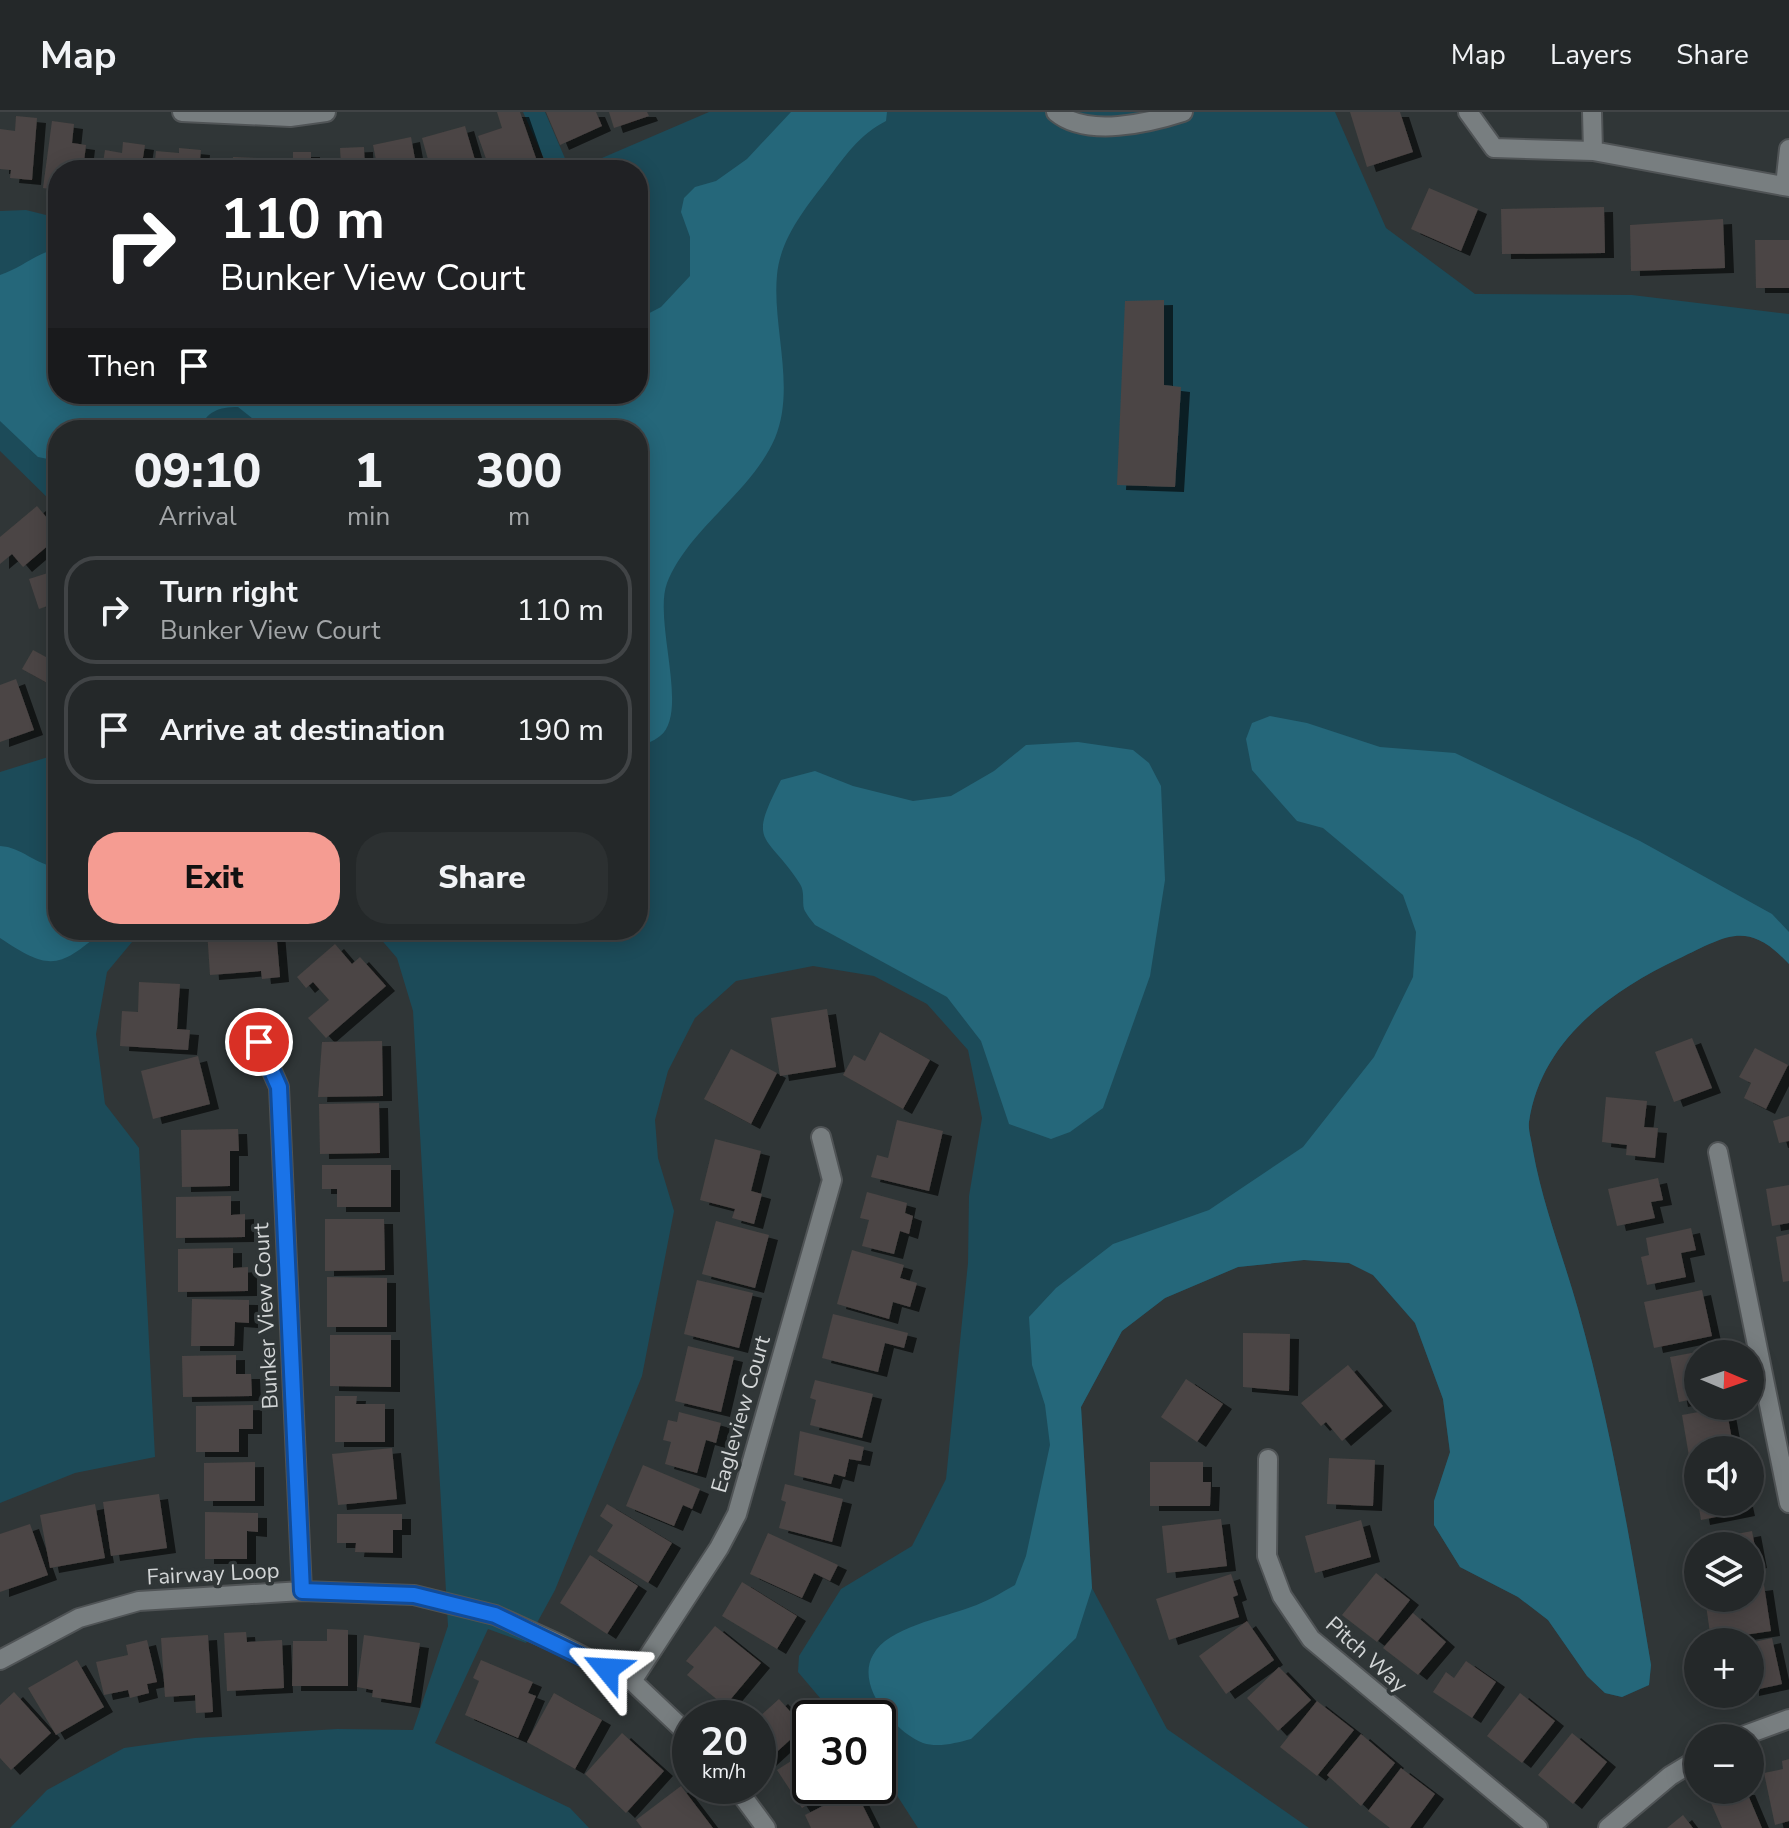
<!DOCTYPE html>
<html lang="en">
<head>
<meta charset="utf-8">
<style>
	body { margin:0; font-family:"Nunito Sans",sans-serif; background:#2c3031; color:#f1f3f6; height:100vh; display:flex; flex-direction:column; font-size:30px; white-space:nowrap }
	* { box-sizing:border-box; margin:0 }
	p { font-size:26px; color:#a3a6a8 }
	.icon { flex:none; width:44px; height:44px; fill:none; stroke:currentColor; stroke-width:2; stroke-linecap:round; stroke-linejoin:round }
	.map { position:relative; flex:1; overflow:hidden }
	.details { position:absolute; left:48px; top:308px; width:600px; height:520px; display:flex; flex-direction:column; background:#242829; border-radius:32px; box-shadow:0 4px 20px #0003,0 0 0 2px #414446 }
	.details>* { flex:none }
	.banner { position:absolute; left:48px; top:48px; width:600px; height:244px; border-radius:32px; box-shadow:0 4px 20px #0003,0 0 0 2px #414446; background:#202124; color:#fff; overflow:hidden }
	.needle { width:52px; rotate:92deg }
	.fabs { position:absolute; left:1684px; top:1228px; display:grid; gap:16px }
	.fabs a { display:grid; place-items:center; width:80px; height:80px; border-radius:50%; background:#242829; box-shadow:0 4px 20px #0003,0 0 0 2px #414446; font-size:40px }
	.speed { position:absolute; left:672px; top:1588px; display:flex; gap:16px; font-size:40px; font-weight:700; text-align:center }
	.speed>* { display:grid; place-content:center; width:104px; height:104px; border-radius:50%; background:#242829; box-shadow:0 4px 20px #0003,0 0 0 2px #414446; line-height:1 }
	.speed small { font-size:20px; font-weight:400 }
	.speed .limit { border:4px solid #111; border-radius:12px; background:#fff; color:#111 }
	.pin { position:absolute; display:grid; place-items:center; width:68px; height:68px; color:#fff; margin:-34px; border:4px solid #fff; border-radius:50%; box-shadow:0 2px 8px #0007 }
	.me { position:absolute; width:88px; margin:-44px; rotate:297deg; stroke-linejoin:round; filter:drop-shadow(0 0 6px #0008) }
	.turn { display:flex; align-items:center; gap:28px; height:168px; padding:0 40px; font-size:36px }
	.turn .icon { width:104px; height:104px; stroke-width:2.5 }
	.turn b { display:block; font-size:56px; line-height:68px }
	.then { display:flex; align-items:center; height:76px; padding:0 40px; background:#0003; gap:16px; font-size:30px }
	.eta { display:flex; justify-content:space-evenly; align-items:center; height:136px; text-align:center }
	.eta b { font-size:48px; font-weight:800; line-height:56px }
	.button { display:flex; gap:16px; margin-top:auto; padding:16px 40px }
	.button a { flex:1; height:92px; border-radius:32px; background:#f59c92; color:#111; font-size:32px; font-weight:800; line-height:92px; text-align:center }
	.button a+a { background:#2c3031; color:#f1f3f6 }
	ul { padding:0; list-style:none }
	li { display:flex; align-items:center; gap:24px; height:108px; margin:0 16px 12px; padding:0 24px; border:4px solid #414446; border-radius:32px }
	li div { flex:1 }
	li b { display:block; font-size:30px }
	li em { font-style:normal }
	header { display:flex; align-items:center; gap:48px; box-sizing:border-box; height:112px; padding:0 40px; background:#242829; border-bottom:2px solid #414446 }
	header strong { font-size:38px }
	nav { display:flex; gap:44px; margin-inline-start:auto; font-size:28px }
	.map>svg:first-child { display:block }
	.green { fill:#1c4b59 }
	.water { fill:#25677a }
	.building { fill:#4b4544; filter:url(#shadow) }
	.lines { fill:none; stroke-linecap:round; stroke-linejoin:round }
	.minor-casing { stroke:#505456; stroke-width:22 }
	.minor { stroke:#787e80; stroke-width:18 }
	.route-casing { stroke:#114b97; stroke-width:20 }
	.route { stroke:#1a73e8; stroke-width:14 }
	.labels { text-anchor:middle; stroke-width:7; stroke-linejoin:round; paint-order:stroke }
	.street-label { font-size:22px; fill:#d2d5d6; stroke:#303637 }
</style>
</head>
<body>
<header>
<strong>Map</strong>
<nav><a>Map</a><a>Layers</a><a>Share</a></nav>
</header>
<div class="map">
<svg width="1789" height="1716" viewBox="0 0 1789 1716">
	<defs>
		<filter id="shadow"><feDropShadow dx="9" dy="5" stdDeviation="0" flood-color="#0009"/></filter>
	</defs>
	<rect width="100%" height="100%" fill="#303637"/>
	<!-- green -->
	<path class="green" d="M523,0H545L570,58H549Z
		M709,0H1335L1386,116L1475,182L1632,183L1789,202V852C1747,807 1727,824 1678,847C1609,880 1541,929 1529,1010C1528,1019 1532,1030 1533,1039C1543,1094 1563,1144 1578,1197C1611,1314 1631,1433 1651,1553L1649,1573L1622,1585L1605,1581L1587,1564L1548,1508L1518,1485L1460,1455L1434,1413V1389L1450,1341L1443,1287L1415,1211L1373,1163L1349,1151L1304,1148L1238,1155L1165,1186L1122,1219L1081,1295L1092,1476L1167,1617L1309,1716H918L878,1654V1606H837L798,1560L799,1544L841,1477L912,1434L946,1367L968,1151L969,1084L982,1006L968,938L927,892L874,864L813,854L736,869L695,906L668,959L655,1008L658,1046L674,1099L642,1264L555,1478L526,1531L488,1517L435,1631L570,1696L589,1716H10L47,1678L124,1636L195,1626L337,1617L413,1618L448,1514L413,899L397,846L373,818H638V318H58V396L0,339V99L26,98L58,106V282H638V58H574Z
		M58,642V818H142L107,860L96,922L105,992L139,1036L155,1345L75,1361L0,1391V660Z"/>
	<!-- water -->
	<path class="water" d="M791,0H887L886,9C859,23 845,44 827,68C806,95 780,127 777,163C772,215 796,275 775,326C752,380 689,416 667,471C653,509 690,601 660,624C654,629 645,632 638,635V318H267L238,295C218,295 208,299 198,318H58V349L38,345L0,309V163C21,156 34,143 55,137L58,282H638V207L661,195L690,164V125L681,100L684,86L695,75L716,69L747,47Z
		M1270,604L1307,611L1380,635L1455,641L1640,729L1772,802L1789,820V852C1747,807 1727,824 1678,847C1609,880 1541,929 1529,1010C1528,1019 1532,1030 1533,1039C1543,1094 1563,1144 1578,1197C1611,1314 1631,1433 1651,1553L1649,1573L1622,1585L1605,1581L1587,1564L1548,1508L1518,1485L1460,1455L1434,1413V1389L1450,1340L1443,1287L1415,1211L1373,1163L1349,1151L1304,1148L1238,1155L1165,1186L1122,1219L1081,1295L1092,1476L1076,1526L971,1627C956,1631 938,1636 923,1631C895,1620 855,1574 873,1543C888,1515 943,1506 971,1495C986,1490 1001,1481 1015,1473L1026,1444L1050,1333L1045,1293L1032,1253L1029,1205L1056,1176L1113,1132L1209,1098L1303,1035L1374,945L1413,865L1416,820L1403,783L1323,716L1297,709L1252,658L1246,627L1252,611Z
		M1078,630L1133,638L1149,651L1161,674L1165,768L1150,864L1103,996L1070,1020L1051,1027L1009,1012L981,929L947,885L815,813C812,809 806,802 804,797C802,789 805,780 800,772C767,720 746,735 781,668L815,659L853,674L913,689L951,684L994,659L1026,633Z
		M0,734C22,735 35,753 58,755V818H104C59,856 51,860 0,826Z"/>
	<!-- building -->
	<path class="building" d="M497,0H520L537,49L518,58H490L478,24L502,16Z
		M546,0H596L602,14L560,33Z
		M609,0H647L649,4L614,16Z
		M1350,0H1400L1413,40L1367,55Z
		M16,4L37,6L32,68L10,66L11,58L0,57V17L15,19Z
		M52,9L74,12L72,31L86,33L83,58H58V78L43,76Z
		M465,14L478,58H431L422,26Z
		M411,25L417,58H378L373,33Z
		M123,30L145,33L141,58H102L105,38L122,41Z
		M364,35L365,58H319L318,54L341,52L340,36Z
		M179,36L201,38L199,58H154L156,39L179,41Z
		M293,40H311V58H293Z
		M233,45L257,46L256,58H233Z
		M1429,76L1478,97L1461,139L1411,117Z
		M1604,95L1605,141L1502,142L1501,97Z
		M1723,107L1725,156L1631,159L1630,113Z
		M1755,128H1789V176H1756Z
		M1164,188V273L1181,275L1175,375L1117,373L1125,189Z
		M37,394L58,419V425L23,455L12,442L0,452V425Z
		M51,460L53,467L58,466L57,506L53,492L39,497L29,467Z
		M58,524V577L22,557L33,538L46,545Z
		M16,567L34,618L0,630V573Z
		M207,818H276L280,865L262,867L261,859L210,863Z
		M335,832L352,852L360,845L386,874L326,926L308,906L329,888L313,870L306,876L297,865Z
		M139,870L180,872L177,917L190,918L188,938L120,934L122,899L138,900Z
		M827,897L836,955L780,964L771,906Z
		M880,920L930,948L903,997L843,963L854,943L865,949Z
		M1692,926L1712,976L1674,990L1655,940Z
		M382,929L383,984L318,985L322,930Z
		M1755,936L1788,953L1766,997L1744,986L1751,971L1739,965Z
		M731,937L777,961L751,1012L704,987Z
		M198,944L210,992L153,1007L141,959Z
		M1606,985L1647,989L1644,1015L1658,1016L1655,1046L1626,1043L1627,1033L1602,1030Z
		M379,991L380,1041L320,1042L319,992Z
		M1789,1004V1029L1779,1031L1773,1009Z
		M897,1008L943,1019L929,1079L871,1065L877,1043L888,1046Z
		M238,1017L239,1039H230V1074L182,1075L181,1018Z
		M715,1027L761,1039L751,1079L762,1082L754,1112L732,1106L735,1097L700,1088Z
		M322,1053H391V1095H337V1077H322Z
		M1658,1066L1663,1088L1651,1090L1655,1106L1617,1114L1608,1077Z
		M1789,1073V1111L1772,1114L1766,1077Z
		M867,1080L907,1091L905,1101L913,1104L909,1122L900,1119L894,1142L862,1134L869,1108L860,1106Z
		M231,1084V1103L245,1102V1125L176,1126V1085Z
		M325,1107H384L385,1158L325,1159Z
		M716,1109L769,1123L755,1176L702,1162Z
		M1691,1116L1696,1138L1681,1141L1686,1165L1647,1173L1641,1145L1649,1143L1646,1126Z
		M1789,1122V1169L1783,1170L1776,1125Z
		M233,1136V1156L248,1155V1179L178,1180V1137Z
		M852,1138L904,1153L900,1166L917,1171L910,1195L893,1190L889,1207L837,1192Z
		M327,1165L387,1166V1215H327Z
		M697,1168L753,1181L739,1236L684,1222Z
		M1702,1178L1712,1224L1654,1236L1644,1190Z
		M192,1187L249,1188V1211L235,1210L234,1234H191Z
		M833,1202L908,1221L904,1236L885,1231L878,1260L822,1246Z
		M1243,1221L1290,1222L1289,1279L1243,1275Z
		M330,1223H391V1275L330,1274Z
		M688,1234L734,1245L721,1300L675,1289Z
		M1713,1237L1714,1242H1698V1286L1679,1290L1670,1245Z
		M236,1243V1262H251L252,1284L183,1285L182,1244Z
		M1348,1253L1383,1294L1342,1329L1326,1310L1321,1314L1301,1291Z
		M1186,1267L1223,1292L1197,1330L1161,1305Z
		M815,1268L873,1282L862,1326L810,1313L816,1288L810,1286Z
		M335,1284H357L356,1292H385V1330H335Z
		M253,1293V1317H239V1340H196V1294Z
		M1726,1295L1734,1338H1698V1348L1690,1350L1682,1303Z
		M679,1300L721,1311L716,1331L706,1328L697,1361L665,1352L671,1330L663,1328L668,1308L677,1310Z
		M800,1319L864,1335L861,1349L849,1347L845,1365L834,1362L831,1372L794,1363Z
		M392,1336L397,1387L338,1393L332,1342Z
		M1329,1346L1375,1348L1373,1394L1327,1392Z
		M255,1350V1389H204V1351Z
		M1150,1350H1203V1370H1211L1210,1394H1150Z
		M643,1353L700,1377L692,1397L683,1393L674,1414L626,1394Z
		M785,1372L843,1387L832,1430L779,1416L786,1390L781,1388Z
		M159,1382L167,1436L111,1444L103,1390Z
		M1698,1390H1744L1746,1399L1701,1408Z
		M95,1392L105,1446L50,1456L40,1403Z
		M607,1392L672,1431L648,1471L597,1439L613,1413L600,1404Z
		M205,1400L258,1401V1420L247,1419V1447H205Z
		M337,1402H402V1418H393V1441L355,1440L356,1431H337Z
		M1221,1407L1227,1454L1167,1461L1162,1414Z
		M1361,1408L1371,1445L1315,1461L1305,1424Z
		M30,1412L48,1463L0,1480V1422Z
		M1752,1419L1758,1451L1750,1453V1434H1697L1696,1430Z
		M768,1421L838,1453L830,1469L814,1461L802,1486L750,1462Z
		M590,1443L638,1474L607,1522L560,1491Z
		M1376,1461L1410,1488L1377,1530L1342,1503Z
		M1231,1462L1238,1483L1233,1485L1239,1505L1169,1528L1156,1487Z
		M742,1470L797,1504L777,1537L722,1504Z
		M1764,1473L1771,1519L1711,1528L1705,1486H1750V1475Z
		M1413,1501L1446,1530L1418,1563L1383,1536Z
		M1247,1509L1274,1548L1226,1582L1199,1544Z
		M715,1514L761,1551L725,1594L687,1563L694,1555L686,1549Z
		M327,1517L348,1518V1574H292L293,1529H327Z
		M246,1520L247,1530L282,1528L284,1576L227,1579L224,1521Z
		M208,1523L213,1600L196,1601L195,1583L165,1585L161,1526Z
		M364,1523L420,1531L411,1591L372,1585L373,1578L357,1575Z
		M1772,1526L1782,1572L1750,1579V1531Z
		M147,1528L157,1570L147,1572L149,1581L130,1586L128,1578L104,1583L96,1550L128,1543L126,1533Z
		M77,1548L104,1595L56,1623L28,1576Z
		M481,1548L533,1570L528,1581L536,1584L518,1626L465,1603L479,1569L473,1566Z
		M1466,1549L1496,1570L1472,1606L1433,1580L1446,1560L1454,1566Z
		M1279,1555L1311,1588L1278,1619L1247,1586Z
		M14,1580L51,1621L11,1658L0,1646V1593Z
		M554,1581L602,1608L575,1657L527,1630Z
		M1520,1581L1555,1609L1522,1651L1487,1624Z
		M779,1587L804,1615L767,1649L758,1638V1606Z
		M1317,1589L1354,1618L1317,1664L1280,1635Z
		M622,1621L664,1659L626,1701L585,1662Z
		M1572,1621L1607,1650L1573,1692L1538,1663Z
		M1361,1622L1395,1651L1361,1694L1327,1663Z
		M810,1637V1674H836L802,1696L777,1658Z
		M1789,1647V1709L1775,1713L1764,1661L1783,1657L1782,1649Z
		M1401,1656L1435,1682L1410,1716H1390L1368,1699Z
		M681,1674L713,1716H642L636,1708Z
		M855,1678L874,1716H811L805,1703Z
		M1722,1678H1746L1762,1716H1722L1708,1684Z
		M1683,1703L1693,1716H1667Z"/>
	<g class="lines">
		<!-- minor casing -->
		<g class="minor-casing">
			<path id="minor" d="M182,0L290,5L326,0
				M1056,0C1087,26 1149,11 1183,0
				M1468,0L1494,36L1593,39L1789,75
				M1592,0L1593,39
				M1785,74L1789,37
				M259,930L279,975L302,1479
				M1718,1040L1789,1391
				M1268,1347L1267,1444L1282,1484L1311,1527L1538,1716
				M0,1548L79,1506L139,1489L302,1479L414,1483L495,1503L559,1532L632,1569L690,1624
				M632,1569L719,1436L737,1402L832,1068L821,1025
				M1737,1626L1789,1607
				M735,1674L766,1716
				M1608,1716L1670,1664L1698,1647"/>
		</g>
		<!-- minor -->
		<use href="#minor" class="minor"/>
	</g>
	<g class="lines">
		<!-- route casing -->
		<g class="route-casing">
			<path id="route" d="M259,930L279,975L302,1479L414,1483L495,1503L607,1557"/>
		</g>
		<!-- route -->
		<use href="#route" class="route"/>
	</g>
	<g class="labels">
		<!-- street labels -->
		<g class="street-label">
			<text transform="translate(265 1204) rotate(-93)" y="8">Bunker View Court</text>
			<text transform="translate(740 1302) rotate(-74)" y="8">Eagleview Court</text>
			<text transform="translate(213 1461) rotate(-3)" y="8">Fairway Loop</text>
			<text transform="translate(1367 1542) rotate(42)" y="8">Pitch Way</text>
		</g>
	</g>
</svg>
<div class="fabs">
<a><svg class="needle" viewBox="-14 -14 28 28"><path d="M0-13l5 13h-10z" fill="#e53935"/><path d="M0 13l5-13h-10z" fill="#a3a6a8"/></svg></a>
<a><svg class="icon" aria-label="sound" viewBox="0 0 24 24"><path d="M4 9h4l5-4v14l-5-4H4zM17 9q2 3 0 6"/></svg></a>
<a><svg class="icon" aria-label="layers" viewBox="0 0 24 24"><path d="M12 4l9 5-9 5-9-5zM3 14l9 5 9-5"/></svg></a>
<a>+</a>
<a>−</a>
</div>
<div class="speed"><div>20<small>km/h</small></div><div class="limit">30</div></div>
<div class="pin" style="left:259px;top:930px;background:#d93025"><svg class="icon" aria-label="arrive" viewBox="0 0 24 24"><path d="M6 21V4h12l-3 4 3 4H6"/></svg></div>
<svg class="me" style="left:607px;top:1557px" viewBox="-20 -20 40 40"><path d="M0-17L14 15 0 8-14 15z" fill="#1a73e8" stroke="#fff" stroke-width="4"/></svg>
<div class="banner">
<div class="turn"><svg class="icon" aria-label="right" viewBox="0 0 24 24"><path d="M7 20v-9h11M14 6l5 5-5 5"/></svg><div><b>110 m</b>Bunker View Court</div></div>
<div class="then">Then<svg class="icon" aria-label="arrive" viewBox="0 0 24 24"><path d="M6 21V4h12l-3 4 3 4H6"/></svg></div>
</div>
<section class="details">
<div class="eta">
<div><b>09:10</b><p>Arrival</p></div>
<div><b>1</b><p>min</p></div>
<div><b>300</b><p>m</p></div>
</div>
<ul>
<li><svg class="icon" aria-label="right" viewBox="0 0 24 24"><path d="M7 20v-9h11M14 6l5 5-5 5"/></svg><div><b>Turn right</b><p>Bunker View Court</p></div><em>110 m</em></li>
<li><svg class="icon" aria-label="arrive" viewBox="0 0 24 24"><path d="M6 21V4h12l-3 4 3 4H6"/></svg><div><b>Arrive at destination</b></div><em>190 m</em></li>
</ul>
<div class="button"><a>Exit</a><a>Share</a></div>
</section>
</div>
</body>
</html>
